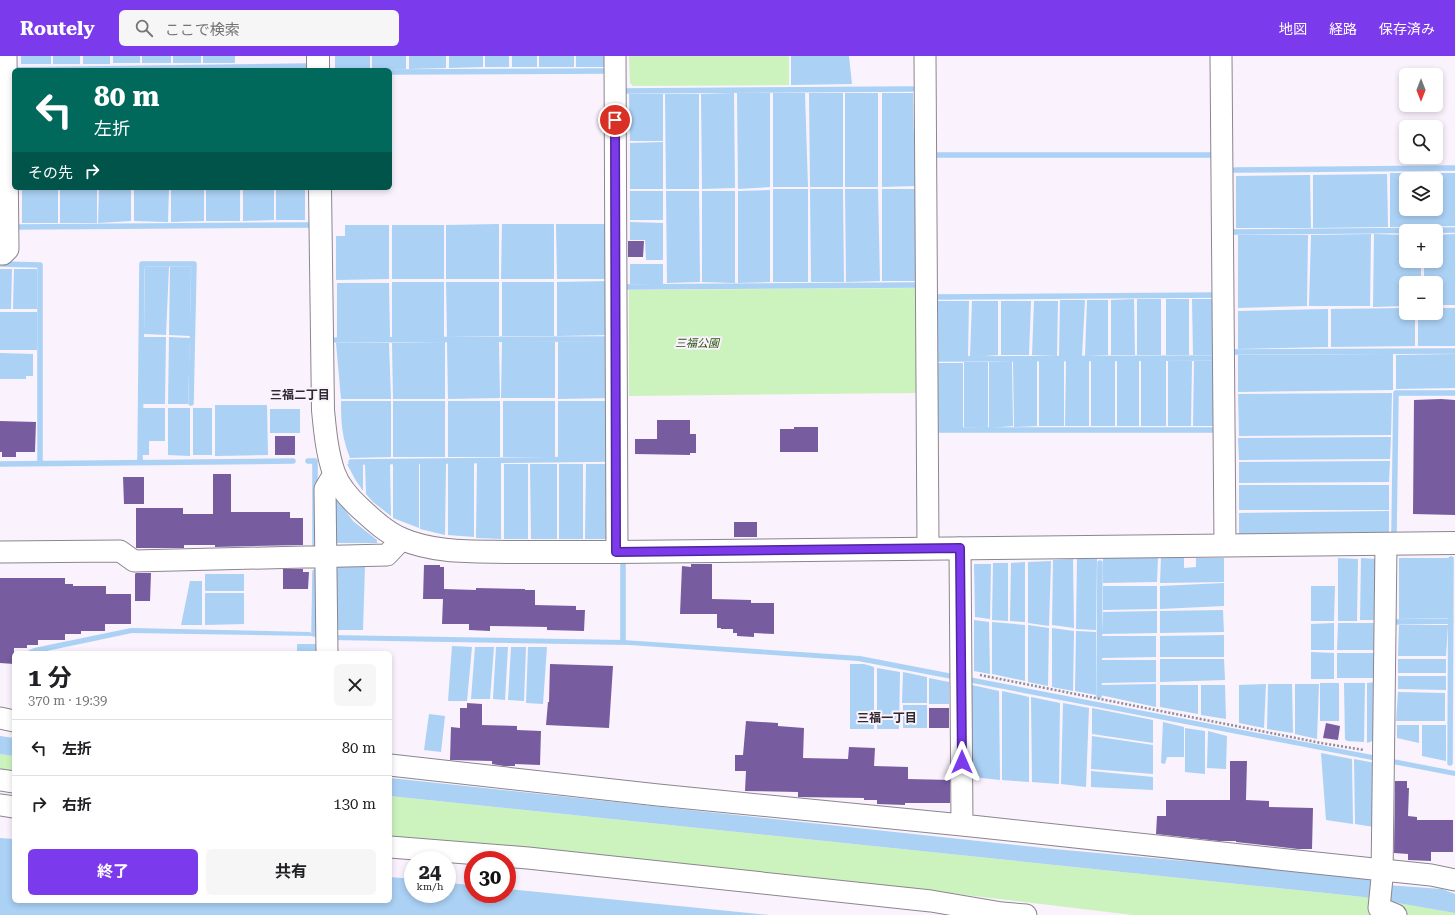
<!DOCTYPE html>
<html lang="ja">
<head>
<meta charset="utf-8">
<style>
	body { margin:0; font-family:"Roboto Serif","Noto Sans JP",serif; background:#f6f6f6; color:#202124; height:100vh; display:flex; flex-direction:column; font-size:15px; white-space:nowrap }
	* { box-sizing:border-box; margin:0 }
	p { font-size:13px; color:#757577 }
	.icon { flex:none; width:22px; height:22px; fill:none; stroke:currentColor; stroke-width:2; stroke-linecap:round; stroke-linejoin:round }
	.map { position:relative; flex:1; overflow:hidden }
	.side { position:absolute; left:12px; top:595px; width:380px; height:252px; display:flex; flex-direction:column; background:#fff; border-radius:6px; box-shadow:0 2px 6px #0003 }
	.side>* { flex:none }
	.hud { position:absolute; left:12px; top:12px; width:380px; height:122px; border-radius:6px; box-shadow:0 2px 6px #0003; background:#00695c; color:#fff; overflow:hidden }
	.needle { width:26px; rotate:180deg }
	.buttons { position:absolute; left:1399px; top:12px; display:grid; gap:8px }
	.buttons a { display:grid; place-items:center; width:44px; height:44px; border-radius:6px; background:#fff; box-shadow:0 2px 6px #0003; font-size:20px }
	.speed { position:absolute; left:404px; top:795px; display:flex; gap:8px; font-size:20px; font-weight:700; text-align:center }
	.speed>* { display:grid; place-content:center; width:52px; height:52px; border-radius:50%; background:#fff; box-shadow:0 2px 6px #0003; line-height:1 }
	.speed small { font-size:10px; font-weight:400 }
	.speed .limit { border:6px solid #d22; background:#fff; color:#111 }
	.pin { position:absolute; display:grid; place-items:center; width:34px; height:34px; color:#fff; margin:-17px; border:2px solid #fff; border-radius:50%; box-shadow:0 1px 4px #0007 }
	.me { position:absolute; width:44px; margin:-22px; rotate:0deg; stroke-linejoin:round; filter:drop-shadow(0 0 3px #0008) }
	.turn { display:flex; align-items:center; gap:14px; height:84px; padding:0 16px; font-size:18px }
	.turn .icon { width:52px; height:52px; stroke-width:2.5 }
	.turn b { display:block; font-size:28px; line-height:34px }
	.then { display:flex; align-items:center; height:38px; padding:0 16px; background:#0003; gap:8px; font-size:15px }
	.round { display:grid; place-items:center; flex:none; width:42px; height:42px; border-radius:6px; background:#f6f6f6 }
	.headline { display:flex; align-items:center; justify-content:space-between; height:68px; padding:0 16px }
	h1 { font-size:24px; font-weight:700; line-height:30px }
	.action { display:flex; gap:8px; margin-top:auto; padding:8px 16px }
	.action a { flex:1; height:46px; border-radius:6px; background:#7c3aed; color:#fff; font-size:16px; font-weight:700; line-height:46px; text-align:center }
	.action a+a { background:#f6f6f6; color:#202124 }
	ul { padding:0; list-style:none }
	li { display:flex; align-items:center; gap:12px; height:56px; padding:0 16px; border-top:1px solid #e0e0e0 }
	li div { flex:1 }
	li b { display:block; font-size:15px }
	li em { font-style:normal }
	header { display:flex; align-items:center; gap:24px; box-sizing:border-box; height:56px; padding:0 20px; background:#7c3aed; color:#fff }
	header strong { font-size:19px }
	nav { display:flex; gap:22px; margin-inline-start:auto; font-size:14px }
	.search { width:280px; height:36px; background:#f6f6f6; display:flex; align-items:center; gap:10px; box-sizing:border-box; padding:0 14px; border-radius:6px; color:#757577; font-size:15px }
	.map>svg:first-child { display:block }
	.green { fill:#ccf3bd }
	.water { fill:#abd1f4; fill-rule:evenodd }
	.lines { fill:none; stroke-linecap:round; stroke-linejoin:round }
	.stream { stroke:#abd1f4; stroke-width:5.5 }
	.building { fill:#785ca0 }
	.minor-casing { stroke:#8c858f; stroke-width:23 }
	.tertiary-casing { stroke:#8c858f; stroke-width:24 }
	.path { stroke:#928c94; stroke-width:2.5; stroke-dasharray:2 2; stroke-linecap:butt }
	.minor { stroke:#fff; stroke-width:21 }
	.tertiary { stroke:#fff; stroke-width:22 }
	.route-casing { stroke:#51269a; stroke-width:10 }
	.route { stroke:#7c3aed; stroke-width:7 }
	.labels { text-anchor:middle; stroke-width:4; stroke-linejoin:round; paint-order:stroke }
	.park-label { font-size:11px; font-style:italic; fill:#295611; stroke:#faf2fd }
	.neighbourhood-label { font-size:12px; font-weight:bold; fill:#2f2931; stroke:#faf2fd }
</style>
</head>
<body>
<header>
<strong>Routely</strong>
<div class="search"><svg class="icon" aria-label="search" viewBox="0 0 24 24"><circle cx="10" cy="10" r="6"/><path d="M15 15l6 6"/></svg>ここで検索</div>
<nav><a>地図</a><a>経路</a><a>保存済み</a></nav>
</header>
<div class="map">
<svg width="1455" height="859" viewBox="0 0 1455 859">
	<rect width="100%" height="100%" fill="#faf2fd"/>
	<!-- green -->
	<path class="green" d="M629,0H789V29L633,30L630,27Z
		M918,232V337L629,340V234Z
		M0,698L14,700V721L0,718Z
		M390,740L1364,841L1377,842L1388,859H1133L932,835L390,783Z
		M1383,844L1455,857V859H1403Z"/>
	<!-- water -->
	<path class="water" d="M21,0H51V8H21Z
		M53,0H80V8H53Z
		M83,0H110V8H83Z
		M113,0H140V7H113Z
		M142,0H171V7H142Z
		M173,0H201V7H173Z
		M203,0H235V7H203Z
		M335,0H370V14H335Z
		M372,0H406V13L372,14Z
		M409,0H446V12L409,13Z
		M449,0H483V11L449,12Z
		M485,0H509V11H485Z
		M512,0H537V11H512Z
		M539,0H574V11H539Z
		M576,0H609V11H576Z
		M791,0H849L852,28L791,29Z
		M734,37L735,132L702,133L701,38Z
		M737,37H770V131L738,133Z
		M773,37H805L808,131H773Z
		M809,37H843V131H810Z
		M845,37H878V131H845Z
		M882,37H913L915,130L882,131Z
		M629,38H663V85H630Z
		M665,38H699V133H666Z
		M663,86V133H630V87Z
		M1390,117H1455V170L1390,171ZM1406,123H1436V153H1406Z
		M1387,118L1388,171L1313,172V119Z
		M1310,119L1311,172H1236V120Z
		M22,132H58V167H22Z
		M60,132H97V167H60Z
		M99,132H131V165L98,167Z
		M134,132H169L168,166L134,165Z
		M171,132H204V165L171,166Z
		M206,132H240V165H206Z
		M243,132H274V164L243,165Z
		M276,132H305V164H276Z
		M773,133H808V226H773Z
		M810,133H843L844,226H811Z
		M845,133H878L880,225L846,226Z
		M882,133H915V225H882Z
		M770,134V226L738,227V135Z
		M630,135H663V164H630Z
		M666,135H699L700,226L667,227Z
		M702,135H735V227L702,226Z
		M630,166L663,167V204H646L645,184H630Z
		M499,168V223H446V169Z
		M502,168H554V223H501Z
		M556,168H610V223H557Z
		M345,169H389V223L336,224V180H345Z
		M392,169H444V223H392Z
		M1371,178L1370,250H1309L1311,179Z
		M1374,178L1406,179V205H1421V227H1406V250L1373,251Z
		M1455,178V249H1436V227H1424V205H1436V179Z
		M1238,179H1308L1307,250L1238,252Z
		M630,208H663V228H630Z
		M145,211H169L166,279L144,278Z
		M170,211H191L190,280L169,279Z
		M0,213H12L11,253H0Z
		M14,213H37V253H13Z
		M611,225V279L557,280V226Z
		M392,226H444V281H392Z
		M446,226H499V280L447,281Z
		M502,226H554V280H502Z
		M337,227H389L390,281L337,282Z
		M1134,243L1135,299H1111V244Z
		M1137,243H1161V299H1137Z
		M1166,243H1189V299H1166Z
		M1192,243H1217L1218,299H1193Z
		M1060,244H1085L1082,300H1059Z
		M1087,244H1108V299L1085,300Z
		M937,245H969L968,301H937Z
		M972,245H998V299L970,301Z
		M1001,245H1031L1029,299H1001Z
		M1034,245H1058L1057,300L1032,299Z
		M1406,252V257H1415V290L1331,291V253Z
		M1436,252H1455V290H1418V257H1436Z
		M1328,253V291L1238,293V255Z
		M0,256H37V294H0Z
		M143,281H166L165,348H143Z
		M169,281L190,282L188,348H168Z
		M610,285L611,342L558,343V286Z
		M445,286V343H393L392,287Z
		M447,286H499L500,342L448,343Z
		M502,286H555V342H501Z
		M336,287H389L391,343H341Z
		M0,297L33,298V320H26V323H0Z
		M1393,298V334L1238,336V299Z
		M1455,298V332L1396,333V299Z
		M1012,305L1013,370L989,372V306Z
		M1013,305H1037V370L1014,371Z
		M1039,305H1064V370H1039Z
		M1066,305H1089V370H1065Z
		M1091,305H1115V370H1091Z
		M1117,305H1139V370H1117Z
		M1141,305H1166V370H1141Z
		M1168,305H1192L1191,370H1168Z
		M1194,305H1218V370H1193Z
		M964,306H988V372L964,371Z
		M938,307H963V372H938Z
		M1392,337L1391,379L1239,380L1238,338Z
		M341,345H391V401L350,402C342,381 341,368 341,345Z
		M393,345H445V401H393Z
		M448,345H500V401H448Z
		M503,345H555V401H503Z
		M558,345H611V401H558Z
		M215,349H267L268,399L215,400Z
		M142,352H165V385H149V399H142Z
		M168,352H190V400L168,399Z
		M193,352H212V399H193Z
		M270,353H300V377H270Z
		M1391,381L1390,403L1239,404L1238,382Z
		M1390,405L1389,426L1239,427V406Z
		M393,407H419V472L393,462Z
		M420,407H446L445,479L420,473Z
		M448,407H474V481L448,479Z
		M477,407H501V483L476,482Z
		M347,408H363V435L355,423Z
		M365,408H390L391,460L373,446L366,438Z
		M504,408H528V483H504Z
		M530,408H557V483H531Z
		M559,408H583V483H559Z
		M586,408H611V483H585Z
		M1239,429H1389V454H1239Z
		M332,442H336L353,465L377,484V487H332Z
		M1389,455V476L1239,478V457Z
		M1103,501H1158L1157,526L1103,527Z
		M1161,501H1184V512L1196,511V502H1224V526L1160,527Z
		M1338,502L1358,503L1357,565H1338Z
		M1361,502L1376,503L1378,564H1360Z
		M1399,502H1449L1448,562L1399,563Z
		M1073,503L1074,572L1052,569L1053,504Z
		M1077,503H1097L1096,574L1076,573Z
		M1051,505L1049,570L1028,567V506Z
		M1025,506V566L1010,565L1011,507Z
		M993,507H1008V565L992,564Z
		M974,508H991L990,563L975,561Z
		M337,510H365L363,574H332V515Z
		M205,518H244V535H205Z
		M190,525H202V569H181Z
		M1224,527V550L1160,553V530Z
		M1103,530H1157V553L1103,554Z
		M1311,530H1335L1334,565H1311Z
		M205,537H244V568L205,569Z
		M1223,554L1224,576L1160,577V555Z
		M1157,555V577L1102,578L1103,556Z
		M974,564L989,566L990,618L974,615Z
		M992,566L1025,569V625L992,618Z
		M1334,567V594H1311V568Z
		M1338,567H1378L1377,594H1337Z
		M1028,569L1049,572L1048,630L1028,626Z
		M1399,569H1448L1446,600H1398Z
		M131,572L310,576L314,580L132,577L37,597H23L34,592Z
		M1052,572L1074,575L1073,635L1052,631Z
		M1076,575L1096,576V639L1075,635Z
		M329,579L623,584L860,600L1455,715V720L858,605L630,589L330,584Z
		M1224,579V601H1160V580Z
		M1102,580H1156V601L1102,602Z
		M297,588H316V597H297Z
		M452,590L472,591L467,645H448Z
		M475,591H494L490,643H471Z
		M496,591H508L505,644L493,643Z
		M511,591H526L524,645L508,644Z
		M528,591H547L543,648L526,647Z
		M1311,596L1334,597V623H1311Z
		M1337,597H1376V622H1337Z
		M1160,603H1224L1225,624L1160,626Z
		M1398,603H1446V617H1398Z
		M1101,604H1156V626L1101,627Z
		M850,608H864L874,611V673H850Z
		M877,612L900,616L899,673H877Z
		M903,616L927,621V647H902Z
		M1398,620H1446V634L1398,633Z
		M929,622L949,626V648H929Z
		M1376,626L1375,684L1367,687V627Z
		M1320,627H1339V665H1320Z
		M1344,627H1365L1364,686L1347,685L1345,683Z
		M1156,628V651L1100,639V629Z
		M1266,628L1264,672L1239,667V629Z
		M1268,628H1292L1293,677L1267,673Z
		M1295,628H1319L1317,683L1295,678Z
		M972,629L999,635L1000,724L972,721Z
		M1160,629H1198V658L1160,651Z
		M1201,629H1225L1226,663L1201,659Z
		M1002,635L1029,641V726L1002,724Z
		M1398,636L1445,637V665H1396Z
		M1031,641L1060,647L1059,728L1032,726Z
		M1063,647L1089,652L1086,731L1061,728Z
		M903,649H927V672H903Z
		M1092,652L1153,664V687L1092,678Z
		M429,658L445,660L441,696L424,694Z
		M1163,666L1184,671V701H1167L1165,708L1161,707Z
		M1397,669H1419V687L1397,682Z
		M1422,669H1446V705L1422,700Z
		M1185,672L1205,675V718L1185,716Z
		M1208,675L1227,680L1226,713L1207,712Z
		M0,680L14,682V700L0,698Z
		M1092,680L1153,689V718L1091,713Z
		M1321,697L1352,703L1353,768L1326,764Z
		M1354,703L1375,707L1374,771L1355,768Z
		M1091,715L1153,721V734L1091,731Z
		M390,722L1054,793L1372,822L1373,828L1442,833L1455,838V857L1364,841L390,740Z
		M0,782L14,783V845H390V821L413,823V838H447V827L473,829V838H507V833L770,859H0Z"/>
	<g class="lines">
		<!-- stream -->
		<path class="stream" d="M12,14L306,10
			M390,16L609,15
			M622,35L912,33
			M937,99H1215
			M1235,114L1455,112
			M13,171L308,169
			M1234,176L1455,174
			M0,208L40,209V407
			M623,231L916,229
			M935,241L1218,239
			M336,284L610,283
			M1235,296L1455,295
			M937,303L1218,302
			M938,374H1218
			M308,405H315V494
			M140,406L142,208H194L191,347
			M351,406L611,403
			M0,408L293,405
			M1394,477L1396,337H1455
			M623,507V584
			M1394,566L1451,565
			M314,578L315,516
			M1099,640L1100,507
			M1450,707L1451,503"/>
	</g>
	<!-- building -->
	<path class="building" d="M628,185H644L643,201H628Z
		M1441,343L1455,344V459L1413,458L1414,344Z
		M657,364H690V378H696V397H690V399L635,398V383H657Z
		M0,365L36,366L35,396H16V401H2V396H0Z
		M794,371H818V396H780V373H794Z
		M275,380H295V399H275Z
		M213,418H231V456H290V462H303V489L215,491V489H184V492H136V452H183V458H213Z
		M123,421H144V448H124Z
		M734,466H757V481H734Z
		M691,508H712V543L751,544V547H774V578L754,577V581L737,580V577H733V573H721V572H717V558H680L682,510L691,511Z
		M424,509H440V511H444V533L476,534V532L525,533V534H535V549L576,550V554H585L584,575L547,574V571L490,570V575L469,574V568H442L443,543H423Z
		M283,513H303V516H309L308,533H283Z
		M136,517H151L150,545H135V518Z
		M0,522H65V528H73V530H106V538H131V568H105V575H81V578H65V584H38V589H27V592H14V608L0,607Z
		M550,608L613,610L609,672L546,669L548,646H549Z
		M467,647L482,648V669L517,670V674L541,675L540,709L515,708V710H504L492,708V705L450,704L451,671L460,672V652H467Z
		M929,652H949V672H929Z
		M746,665L778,667V670L804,672L803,702L848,703L849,691L875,692L874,710L908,711V723L950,724V747H905V749L877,748V744H864V742L798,741V736L745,735L746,715H735V699H743Z
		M1326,667L1340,670L1338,684L1323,682Z
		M1230,705H1247L1246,744L1269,745V751L1313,752L1312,793H1298L1236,786V785H1219L1156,778L1157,760H1166V744H1230Z
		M1395,725H1407V732H1409L1408,760L1417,761V764H1453V796H1431V805L1408,804V798L1394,797Z"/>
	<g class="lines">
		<!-- minor casing -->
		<g class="minor-casing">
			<path id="minor" d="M615,0L617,496
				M925,0L928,492
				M1221,0L1225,489
				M0,198H3L8,193L6,0
				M1386,488L1382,822L1379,852L1396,859
				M960,492L962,769
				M0,496L120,495L134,505L387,499L402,483
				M327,597L325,433L334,418
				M0,662L14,665
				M390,709L658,739L962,769L1297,805L1431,819L1455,824
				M0,724L14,726
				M0,749L14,751
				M390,791L528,802L931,845L1002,857L1026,859"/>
		</g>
		<!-- tertiary casing -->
		<g class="tertiary-casing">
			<path id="tertiary" d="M318,0V14
				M320,132L323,354C325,375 327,397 334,417C339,431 350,443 361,453C373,464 387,477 402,483C437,498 477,495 513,496C548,496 582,496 617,496L1455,487"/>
		</g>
		<!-- path -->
		<path class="path" d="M980,619L1321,687L1364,694"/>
		<!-- minor -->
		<use href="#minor" class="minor"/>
		<!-- tertiary -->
		<use href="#tertiary" class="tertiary"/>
	</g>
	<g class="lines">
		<!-- route casing -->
		<g class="route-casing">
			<path id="route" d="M615,64L616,496L960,492L962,706"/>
		</g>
		<!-- route -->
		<use href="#route" class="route"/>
	</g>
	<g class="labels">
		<!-- park labels -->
		<g class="park-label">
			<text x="697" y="291">三福公園</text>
		</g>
		<!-- neighbourhood labels -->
		<g class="neighbourhood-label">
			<text x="300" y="343">三福二丁目</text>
			<text x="887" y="666">三福一丁目</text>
		</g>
	</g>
</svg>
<div class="buttons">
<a><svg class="needle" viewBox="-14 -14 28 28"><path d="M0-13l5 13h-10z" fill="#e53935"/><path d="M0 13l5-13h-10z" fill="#757577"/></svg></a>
<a><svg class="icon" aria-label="search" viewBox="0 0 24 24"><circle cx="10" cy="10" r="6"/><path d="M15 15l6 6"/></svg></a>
<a><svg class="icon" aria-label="layers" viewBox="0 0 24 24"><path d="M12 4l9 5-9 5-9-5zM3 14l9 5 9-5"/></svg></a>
<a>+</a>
<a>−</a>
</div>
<div class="speed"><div>24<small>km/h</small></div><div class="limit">30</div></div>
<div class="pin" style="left:615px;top:64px;background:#d93025"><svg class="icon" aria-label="arrive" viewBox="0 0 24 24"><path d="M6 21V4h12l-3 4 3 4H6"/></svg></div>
<svg class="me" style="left:962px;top:706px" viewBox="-20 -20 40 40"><path d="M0-17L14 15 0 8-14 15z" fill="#7c3aed" stroke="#fff" stroke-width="4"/></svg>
<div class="hud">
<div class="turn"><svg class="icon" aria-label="left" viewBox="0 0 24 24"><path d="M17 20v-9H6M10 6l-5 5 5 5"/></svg><div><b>80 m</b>左折</div></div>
<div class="then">その先<svg class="icon" aria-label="right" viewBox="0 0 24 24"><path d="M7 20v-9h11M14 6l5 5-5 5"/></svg></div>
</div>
<section class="side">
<div class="headline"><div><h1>1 分</h1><p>370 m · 19:39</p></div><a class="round"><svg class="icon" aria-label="close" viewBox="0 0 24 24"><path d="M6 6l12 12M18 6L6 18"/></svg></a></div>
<ul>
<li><svg class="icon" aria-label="left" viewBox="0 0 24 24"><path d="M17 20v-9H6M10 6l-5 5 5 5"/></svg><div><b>左折</b></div><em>80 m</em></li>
<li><svg class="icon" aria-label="right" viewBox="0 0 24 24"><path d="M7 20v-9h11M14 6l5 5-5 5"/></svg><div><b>右折</b></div><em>130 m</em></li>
</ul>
<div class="action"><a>終了</a><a>共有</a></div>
</section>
</div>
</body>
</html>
